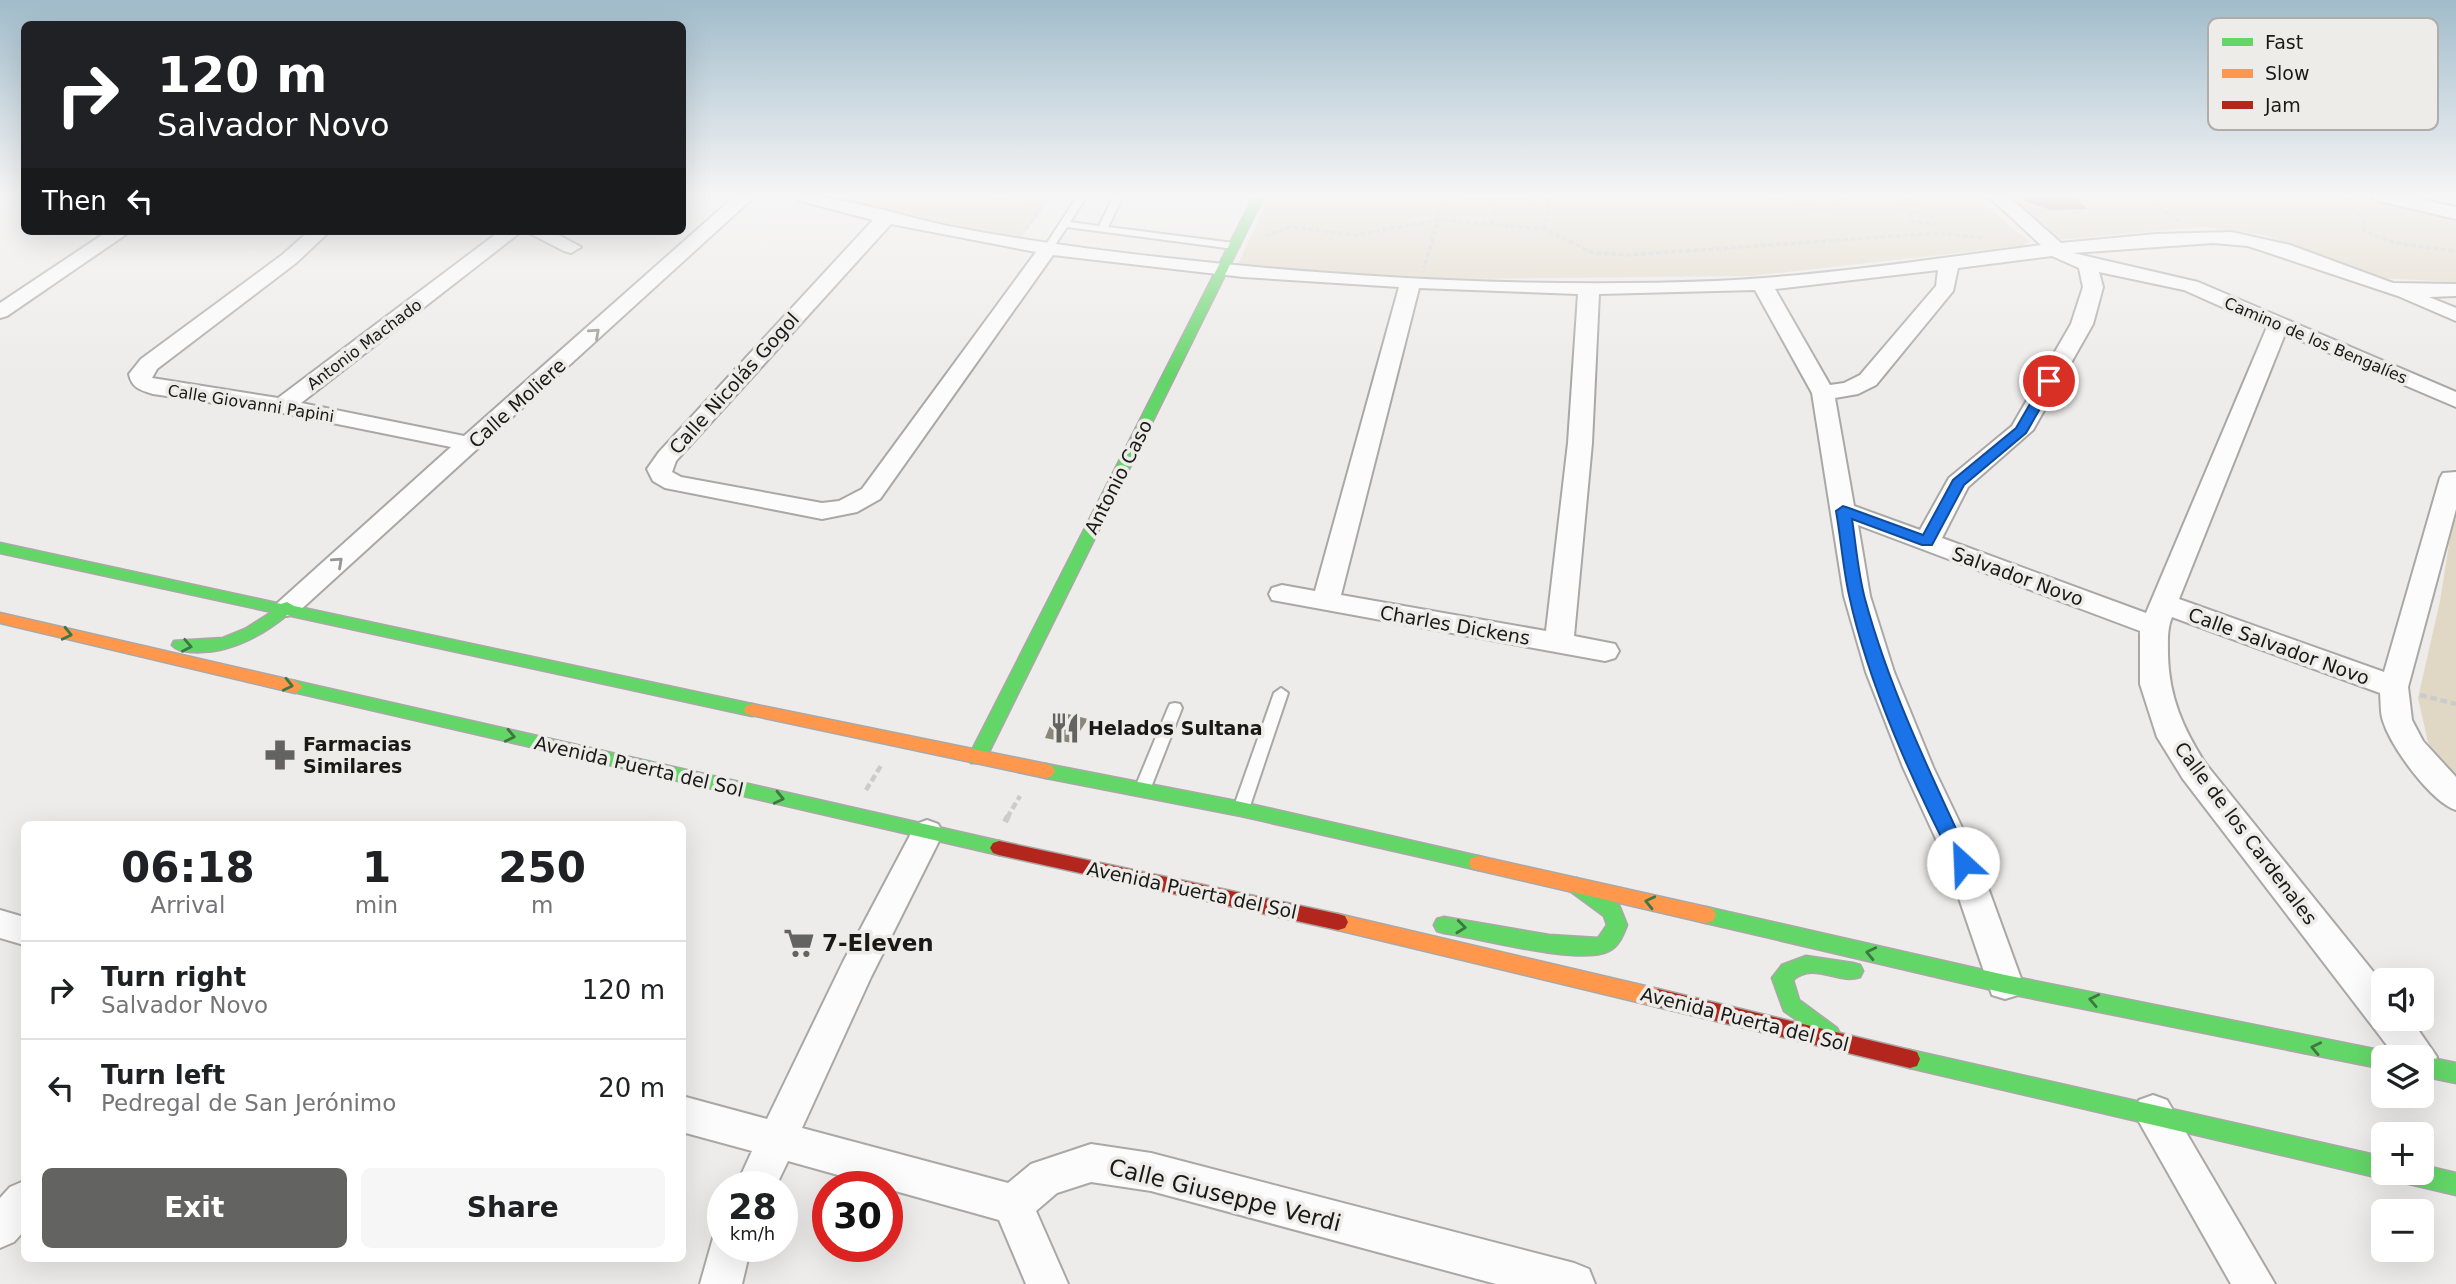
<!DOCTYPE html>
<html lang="en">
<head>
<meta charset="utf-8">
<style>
	body { margin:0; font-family:"DejaVu Sans",sans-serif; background:#f6f6f6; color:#202124; height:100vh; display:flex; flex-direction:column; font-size:26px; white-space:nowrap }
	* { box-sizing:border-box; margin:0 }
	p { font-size:23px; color:#757577 }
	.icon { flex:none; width:38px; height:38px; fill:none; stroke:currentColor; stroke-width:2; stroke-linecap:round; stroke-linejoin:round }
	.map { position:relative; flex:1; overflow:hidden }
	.details { position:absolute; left:21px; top:821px; width:665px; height:441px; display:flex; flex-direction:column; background:#fff; border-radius:10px; box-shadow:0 7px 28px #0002 }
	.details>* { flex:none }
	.guide { position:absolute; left:21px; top:21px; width:665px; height:214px; border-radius:10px; box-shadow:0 7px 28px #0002; background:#202124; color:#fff; overflow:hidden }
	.fabs { position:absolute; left:2371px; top:968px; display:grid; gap:14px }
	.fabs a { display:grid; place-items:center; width:63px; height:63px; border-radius:10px; background:#fff; box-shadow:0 7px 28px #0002; font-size:35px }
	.speed { position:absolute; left:707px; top:1171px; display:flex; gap:14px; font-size:35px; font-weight:700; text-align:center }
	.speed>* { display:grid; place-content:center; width:91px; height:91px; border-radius:50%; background:#fff; box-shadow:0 7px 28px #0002; line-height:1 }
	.speed small { font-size:18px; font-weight:400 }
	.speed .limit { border:10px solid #d22; background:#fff; color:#111 }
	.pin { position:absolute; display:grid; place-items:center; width:60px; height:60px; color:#fff; margin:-30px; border:4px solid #fff; border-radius:50%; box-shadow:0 2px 7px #0007 }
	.me { position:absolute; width:77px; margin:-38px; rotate:335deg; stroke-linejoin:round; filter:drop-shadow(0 0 5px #0008) }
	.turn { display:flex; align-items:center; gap:24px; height:147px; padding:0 21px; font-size:32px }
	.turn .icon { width:91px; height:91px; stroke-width:2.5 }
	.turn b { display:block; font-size:49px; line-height:60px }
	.then { display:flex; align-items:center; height:66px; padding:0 21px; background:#0003; gap:14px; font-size:26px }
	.eta { display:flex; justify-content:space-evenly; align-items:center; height:119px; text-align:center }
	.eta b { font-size:42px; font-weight:700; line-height:49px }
	.action { display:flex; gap:14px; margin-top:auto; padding:14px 21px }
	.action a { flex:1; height:80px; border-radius:10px; background:#636361; color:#fff; font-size:28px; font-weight:700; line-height:80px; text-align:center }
	.action a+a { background:#f6f6f6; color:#202124 }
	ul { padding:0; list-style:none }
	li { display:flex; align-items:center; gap:21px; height:98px; padding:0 21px; border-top:2px solid #e0e0e0 }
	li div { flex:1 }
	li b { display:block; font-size:26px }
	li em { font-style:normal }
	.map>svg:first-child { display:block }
	.green { fill:#e0d8c5 }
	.building { fill:#8a8679 }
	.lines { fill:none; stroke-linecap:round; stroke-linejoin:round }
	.lane-casing { stroke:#a9a8a7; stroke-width:4 }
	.street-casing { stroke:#a9a8a7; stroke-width:4 }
	.fast-casing { stroke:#a9a8a7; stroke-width:3 }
	.slow-casing { stroke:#a9a8a7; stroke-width:3 }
	.jam-casing { stroke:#a9a8a7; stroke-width:3 }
	.path-far2 { stroke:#cccbcb; stroke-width:3.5; stroke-dasharray:5 2.5; stroke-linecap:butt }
	.path-far1 { stroke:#cccbcb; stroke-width:4.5; stroke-dasharray:7 3.5; stroke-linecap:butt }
	.path { stroke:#cccbcb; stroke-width:6; stroke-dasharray:9 4.5; stroke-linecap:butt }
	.lane { fill:#fcfcfc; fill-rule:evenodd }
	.street { fill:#fcfcfc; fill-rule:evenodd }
	.fast { fill:#63d668; fill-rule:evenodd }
	.slow { fill:#ff974d; fill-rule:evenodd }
	.jam { fill:#b3261e; fill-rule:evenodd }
	.oneway { stroke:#969695 }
	.oneway2 { stroke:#3e7840 }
	.route { fill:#1a73e8; stroke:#114b97; stroke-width:2 }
	.labels { text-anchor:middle; stroke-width:7; stroke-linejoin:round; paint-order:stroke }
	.far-street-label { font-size:16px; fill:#191917; stroke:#eeece9 }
	.street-label { font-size:19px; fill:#191917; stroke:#eeece9 }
	.poi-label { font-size:19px; font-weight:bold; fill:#191917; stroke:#eeece9; text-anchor:start }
	.near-poi-label { font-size:23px; font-weight:bold; fill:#191917; stroke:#eeece9; text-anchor:start }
	.near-street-label { font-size:23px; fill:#191917; stroke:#eeece9 }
	.key { fill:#eeece9; stroke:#aeadaa; stroke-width:2 }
	.key-label { font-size:19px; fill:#191917 }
</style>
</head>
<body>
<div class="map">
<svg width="2456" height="1284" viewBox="0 0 2456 1284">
	<rect width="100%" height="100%" fill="#edecea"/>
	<!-- green -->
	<path class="green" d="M820,196H1050L1022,237L890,214Z
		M1270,196H1974L2030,242L2020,246L1751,276L1456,279L1237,266Z
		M2008,196H2363L2423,213L2456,216V282L2378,278L2264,235L2204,227L2057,240Z
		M2453,519L2456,520V778L2435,756L2428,742L2418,698L2440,601Z"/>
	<!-- building -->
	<path class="building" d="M2019,196H2075L2087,209L2051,210L2026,202Z
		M1056,711L1088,719L1072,743L1045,738Z"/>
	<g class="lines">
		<!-- lane casing -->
		<g class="lane-casing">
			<path id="lane" d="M1114,196H1123L1108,227L1234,243L1239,246L1234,249L1067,227L1051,251H1045L1043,249L1077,197L1085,199L1070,222L1099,226Z
				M1281,688L1288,693L1249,809L1247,813L1241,815L1235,813L1233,809L1274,693Z
				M1175,703L1180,704L1182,708L1150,790L1148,794H1136L1134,790L1168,708L1170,704Z"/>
		</g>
		<!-- street casing -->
		<g class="street-casing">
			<path id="street" d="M735,196H755L297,613L287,616L277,613L273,607L451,447L283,413L153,394C140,390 132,388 129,374L141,359L282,255L309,231H330L296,263L157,369L152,378L278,398L500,231H522L301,403L464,436Z
				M794,196C846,196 897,215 948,226C1021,240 1094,250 1167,258C1347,278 1533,288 1715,281C1824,276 1932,259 2041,245L1988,196H2008L2061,243L2156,234L2231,232L2290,245L2393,283L2456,284V296L2429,297L2456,308V321L2398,296L2248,246L2213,243L2073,253L2198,282L2456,392V407L2285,334L2179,599L2384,672L2440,478L2443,473L2456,472V509L2408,687L2412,720L2423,741L2456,777V810C2431,802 2391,747 2383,721C2380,712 2381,702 2380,693L2172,617C2167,629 2168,641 2168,655C2169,697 2183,728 2205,763L2384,985V1018H2410L2437,1057L2431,1069L2422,1072V1057H2396L2183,779L2157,737L2140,684V631L1858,525L1870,596L1894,672L1933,767L1979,863L2023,984L2018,995L2005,999L1992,995L1947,863L1903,767L1866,672L1844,596L1812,393L1755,290L1599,294L1592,443L1574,636L1615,644L1619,651L1615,658L1605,661L1272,600L1269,594L1272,588L1282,585L1315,591L1399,287L1243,277L1053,255L880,499L857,512L822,519L665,488L653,481L647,469L659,452L873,220L797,200ZM891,224L1036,252L862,489L839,501L822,503L681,477L672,472L676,461ZM2052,256L2079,268L2083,287L2071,324L2012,426L1949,478L1920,530L1854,506L1835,398L1858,394L1876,385L1953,291L1958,268ZM1938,270L1936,286L1860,375L1844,383L1830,385L1775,289ZM2099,272L2184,290L2267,327L2146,613L1942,538L1968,487L2033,430L2093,324L2103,287ZM1419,288L1578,294L1568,443L1546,631L1341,595Z
				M2372,196H2407L2456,207V219L2375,200Z
				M108,231H131L7,316L0,318V303Z
				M525,231H551L581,247L571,253L564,251Z
				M927,820L938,824L943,833L871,977L802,1128L1008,1183L1031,1164L1091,1144L1151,1153L1574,1263L1589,1269L1595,1284H1496L1151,1191L1091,1182L1057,1193L1036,1211L1068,1284H1026L999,1220L788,1161L776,1186H736L752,1151L682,1132V1096L767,1119L843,962L916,824Z
				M0,910L24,917V945L0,938Z
				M2153,1095L2167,1100L2275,1284H2231L2134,1113L2139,1100Z
				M24,1181V1231L14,1242L0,1248V1198L10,1187Z
				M723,1228V1246H751L742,1284H700L715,1231Z"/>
		</g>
		<!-- fast casing -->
		<g class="fast-casing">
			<path id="fast" d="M1254,196H1264L986,758L983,763H971L968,758Z
				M0,543L281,604L287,602L294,606L752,704L758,706L760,710L758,714L752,716L287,615C260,637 228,654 192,652C184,651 177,651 172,645L174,641L223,638L245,629L272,612L0,553Z
				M295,681L999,841L1005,843L1008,848L1005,853L999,855L289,691L287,687Z
				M1046,764L1241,802L1478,856L1485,858L1487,863L1485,868L1478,870L1241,816L1046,778L1040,776L1037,771L1040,766Z
				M1577,878L1619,905L1627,925C1623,935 1619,946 1609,951C1580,966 1480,938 1444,933L1437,931L1434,925L1437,919L1444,917L1549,935L1598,938L1607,925L1604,916L1570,891L1568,886L1570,881Z
				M1706,907L2005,975L2384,1051L2391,1053L2393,1057H2384V1069L2005,993L1706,923L1699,921L1696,915L1699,909Z
				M1806,956L1853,963L1860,965L1863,971L1860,977C1838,985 1814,961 1793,980L1799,1000L1837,1028L1840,1034L1837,1040L1830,1043L1784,1011L1772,978L1782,965Z
				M1910,1050L2384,1157V1172H2393L2384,1179L1910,1068L1903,1066L1900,1059L1903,1052Z
				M2422,1056L2456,1063V1083L2422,1076Z
				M2422,1165L2456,1173V1195L2405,1183L2397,1180L2394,1172H2422Z"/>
		</g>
		<!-- slow casing -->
		<g class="slow-casing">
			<path id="slow" d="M0,613L295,681L303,687L295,693L0,623Z
				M752,704L1046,764L1052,766L1055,771L1052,776L1046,778L746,714L744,710L746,706Z
				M1478,856L1706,907L1713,909L1716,915L1713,921L1706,923L1478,870L1471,868L1469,863L1471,858Z
				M1338,914L1658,989L1665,992L1668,998L1665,1004L1658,1007L1338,930L1331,928L1328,922L1331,916Z"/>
		</g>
		<!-- jam casing -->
		<g class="jam-casing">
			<path id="jam" d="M999,841L1338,914L1345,916L1348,922L1345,928L1338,930L999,855L993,853L990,848L993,843Z
				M1658,989L1910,1050L1917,1052L1920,1059L1917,1066L1910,1068L1658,1007L1651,1004L1648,998L1651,992Z"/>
		</g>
		<!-- path-far2 -->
		<path class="path-far2" d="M980,196L1043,207
			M1427,196L1547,203
			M1443,196L1438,220L1545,229
			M1549,196L1545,229L1593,253L1628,255L1939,233L1984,238
			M1764,196L1827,211L1848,196
			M1893,196L1919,204L1922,210L1911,212L1902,209L1904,200
			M2148,196L2161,210L2177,217L2178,223
			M2345,196L2364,222V230C2392,247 2424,246 2456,251
			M1911,212L1912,221L1934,224L1935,219L1920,213
			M1492,224L1497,196
			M1026,229L1050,196
			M1265,236L1289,227L1355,235L1438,220L1424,268"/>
		<!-- path-far1 -->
		<path class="path-far1" d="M2420,695L2456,704
			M866,790L882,764
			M1007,818L1020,796"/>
		<!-- path -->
		<path class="path" d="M1005,822L1008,816"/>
		<!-- lane -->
		<use href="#lane" class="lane"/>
		<!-- street -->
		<use href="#street" class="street"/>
		<!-- fast -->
		<use href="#fast" class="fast"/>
		<!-- slow -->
		<use href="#slow" class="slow"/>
		<!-- jam -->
		<use href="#jam" class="jam"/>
	</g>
	<!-- one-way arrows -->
	<defs><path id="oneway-chevron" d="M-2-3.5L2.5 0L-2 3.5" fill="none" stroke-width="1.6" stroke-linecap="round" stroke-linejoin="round" transform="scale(1.75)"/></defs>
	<g class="oneway">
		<use href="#oneway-chevron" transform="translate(595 333) rotate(-42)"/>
		<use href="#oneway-chevron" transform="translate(338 562) rotate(-42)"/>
	</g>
	<g class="oneway2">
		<use href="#oneway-chevron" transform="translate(67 634) rotate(13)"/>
		<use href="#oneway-chevron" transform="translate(187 646) rotate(11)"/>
		<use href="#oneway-chevron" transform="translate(288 685) rotate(13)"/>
		<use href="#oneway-chevron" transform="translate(510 736) rotate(13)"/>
		<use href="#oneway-chevron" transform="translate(779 798) rotate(13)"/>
		<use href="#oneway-chevron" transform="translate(1650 902) rotate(-167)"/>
		<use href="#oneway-chevron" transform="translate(1461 927) rotate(6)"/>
		<use href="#oneway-chevron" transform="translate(1871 953) rotate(-167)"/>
		<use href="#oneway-chevron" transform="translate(2094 1000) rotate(-168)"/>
		<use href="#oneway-chevron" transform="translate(2316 1048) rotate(-168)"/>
	</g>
	<!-- sky -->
	<linearGradient id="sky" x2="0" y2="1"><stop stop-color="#a1bccb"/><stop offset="0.52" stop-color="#f7f6f6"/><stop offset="1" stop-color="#f7f6f6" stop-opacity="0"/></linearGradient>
	<rect width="2456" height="376" fill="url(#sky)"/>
	<!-- route -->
	<path class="route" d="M2045,378L2056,381L2026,433L1964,485L1932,545H1922L1852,519C1856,545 1858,573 1865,599C1890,691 1932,777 1972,863L1963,870L1957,868C1915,788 1868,684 1849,595C1843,568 1841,539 1836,511L1843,506L1849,508L1923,535L1953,480L2016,428Z"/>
	<!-- icons -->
	<defs>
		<g id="restaurant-bare" transform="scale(2.415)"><path d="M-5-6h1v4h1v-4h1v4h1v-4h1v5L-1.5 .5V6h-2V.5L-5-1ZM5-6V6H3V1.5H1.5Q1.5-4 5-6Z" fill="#636361" stroke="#eeece9" stroke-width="2.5" paint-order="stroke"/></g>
		<g id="pharmacy-bare" transform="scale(2.415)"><path d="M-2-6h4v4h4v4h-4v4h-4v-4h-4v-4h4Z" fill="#636361" stroke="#eeece9" stroke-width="2.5" paint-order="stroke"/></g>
		<g id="supermarket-bare" transform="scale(2.415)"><path d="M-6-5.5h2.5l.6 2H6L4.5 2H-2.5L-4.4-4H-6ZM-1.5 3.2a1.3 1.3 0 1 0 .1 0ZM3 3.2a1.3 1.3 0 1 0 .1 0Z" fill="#636361" stroke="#eeece9" stroke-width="2.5" paint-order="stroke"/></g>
	</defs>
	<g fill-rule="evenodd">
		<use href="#restaurant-bare" x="1065" y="728"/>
		<use href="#pharmacy-bare" x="280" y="755"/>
		<use href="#supermarket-bare" x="799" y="943"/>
	</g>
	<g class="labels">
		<!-- far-street labels -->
		<g class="far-street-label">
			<text transform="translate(2316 340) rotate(23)" y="6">Camino de los Bengalíes</text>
			<text transform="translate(364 344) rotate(-37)" y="6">Antonio Machado</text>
			<text transform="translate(251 403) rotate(9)" y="6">Calle Giovanni Papini</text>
		</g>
		<!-- street labels -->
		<g class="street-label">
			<text transform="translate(734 383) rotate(-48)" y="7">Calle Nicolás Gogol</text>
			<text transform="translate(517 403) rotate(-42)" y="7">Calle Moliere</text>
			<text transform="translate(1118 477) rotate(-63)" y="7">Antonio Caso</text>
			<text transform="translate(2018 576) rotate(20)" y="7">Salvador Novo</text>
			<text transform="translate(1455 625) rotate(10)" y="7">Charles Dickens</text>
			<text transform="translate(2279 646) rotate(20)" y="7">Calle Salvador Novo</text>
			<text transform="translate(639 766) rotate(13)" y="7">Avenida Puerta del Sol</text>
			<text transform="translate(2246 833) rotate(53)" y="7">Calle de los Cardenales</text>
			<text transform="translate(1192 890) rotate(12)" y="7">Avenida Puerta del Sol</text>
			<text transform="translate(1745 1019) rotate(14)" y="7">Avenida Puerta del Sol</text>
		</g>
		<!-- poi labels -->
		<g class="poi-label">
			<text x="1088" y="735">Helados Sultana</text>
			<text x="303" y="751">Farmacias<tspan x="303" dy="22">Similares</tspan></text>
		</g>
		<!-- near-poi labels -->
		<g class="near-poi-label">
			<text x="822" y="951">7-Eleven</text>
		</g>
		<!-- near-street labels -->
		<g class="near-street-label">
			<text transform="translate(1225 1195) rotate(14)" y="8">Calle Giuseppe Verdi</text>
		</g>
	</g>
	<!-- legend -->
	<rect x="2208" y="18" width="230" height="112" rx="10" class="key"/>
	<rect x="2222" y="38" width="31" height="8" fill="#63d668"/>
	<rect x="2222" y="69" width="31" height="9" fill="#ff974d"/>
	<rect x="2222" y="101" width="31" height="8" fill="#b3261e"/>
	<g class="key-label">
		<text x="2265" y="49">Fast</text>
		<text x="2265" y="80">Slow</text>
		<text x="2265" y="112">Jam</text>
	</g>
</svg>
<div class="fabs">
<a><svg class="icon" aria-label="sound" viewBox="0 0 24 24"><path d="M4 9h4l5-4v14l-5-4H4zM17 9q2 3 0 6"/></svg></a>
<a><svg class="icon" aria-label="layers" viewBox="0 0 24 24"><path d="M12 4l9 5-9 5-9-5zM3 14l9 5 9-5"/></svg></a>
<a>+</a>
<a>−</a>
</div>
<div class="speed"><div>28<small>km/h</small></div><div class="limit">30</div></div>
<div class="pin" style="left:2049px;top:381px;background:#d93025"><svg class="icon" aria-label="arrive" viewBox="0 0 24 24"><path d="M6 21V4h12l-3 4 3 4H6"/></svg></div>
<svg class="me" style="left:1963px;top:863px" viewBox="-20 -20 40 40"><circle r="19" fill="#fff"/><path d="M0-13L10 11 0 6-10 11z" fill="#1a73e8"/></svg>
<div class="guide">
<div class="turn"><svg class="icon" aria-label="right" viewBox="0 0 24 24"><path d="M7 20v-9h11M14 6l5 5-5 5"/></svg><div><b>120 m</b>Salvador Novo</div></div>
<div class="then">Then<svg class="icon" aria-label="left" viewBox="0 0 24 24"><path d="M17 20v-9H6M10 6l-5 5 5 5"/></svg></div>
</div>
<section class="details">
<div class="eta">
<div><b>06:18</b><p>Arrival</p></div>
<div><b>1</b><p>min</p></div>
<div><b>250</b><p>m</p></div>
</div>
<ul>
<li><svg class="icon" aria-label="right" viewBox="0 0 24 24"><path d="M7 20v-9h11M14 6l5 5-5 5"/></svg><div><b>Turn right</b><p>Salvador Novo</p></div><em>120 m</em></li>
<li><svg class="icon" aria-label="left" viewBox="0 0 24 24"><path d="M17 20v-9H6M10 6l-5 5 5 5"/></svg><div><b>Turn left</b><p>Pedregal de San Jerónimo</p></div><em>20 m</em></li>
</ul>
<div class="action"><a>Exit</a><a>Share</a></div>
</section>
</div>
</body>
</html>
